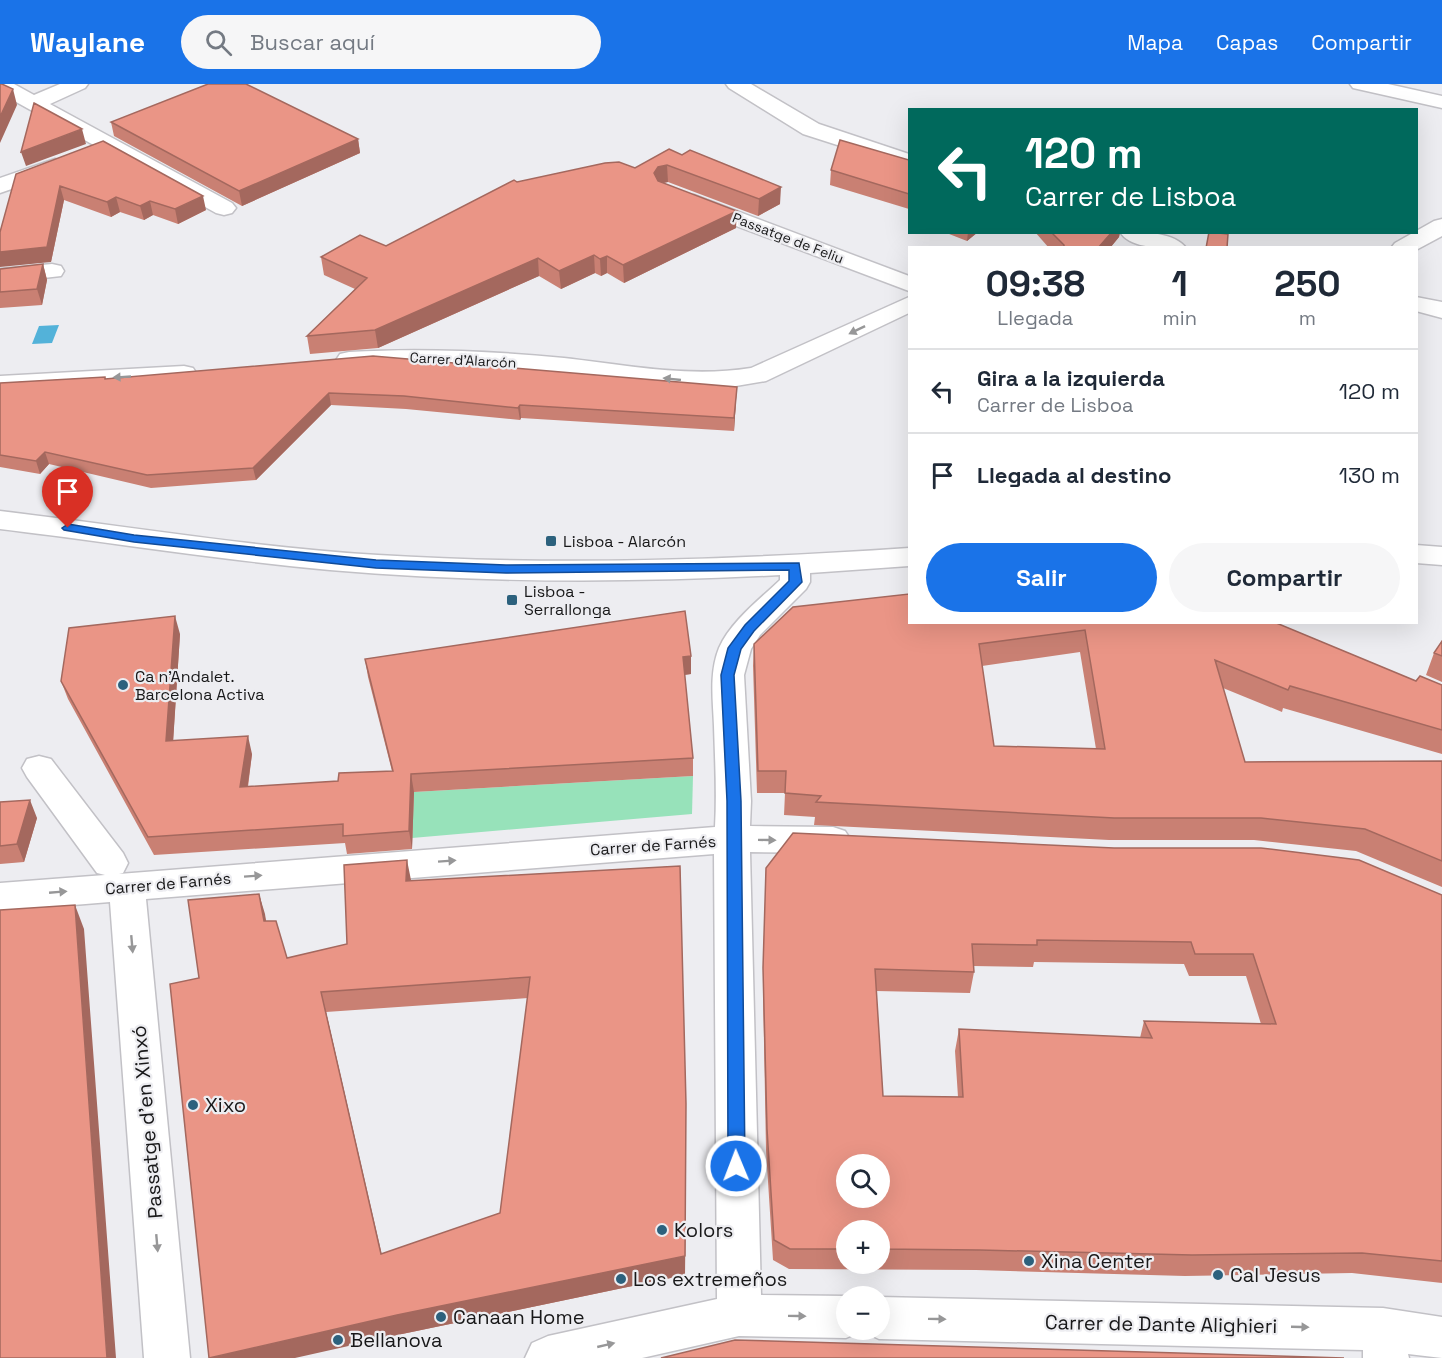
<!DOCTYPE html>
<html lang="es">
<head>
<meta charset="utf-8">
<style>
	body { margin:0; font-family:"Space Grotesk",sans-serif; background:#f6f6f7; color:#1f2937; height:100vh; display:flex; flex-direction:column; font-size:22px; white-space:nowrap }
	* { box-sizing:border-box; margin:0 }
	p { font-size:20px; color:#747a83 }
	.icon { flex:none; width:33px; height:33px; fill:none; stroke:currentColor; stroke-width:2; stroke-linecap:round; stroke-linejoin:round }
	.map { position:relative; flex:1; overflow:hidden }
	.drawer { position:absolute; left:908px; top:162px; width:510px; height:378px; display:flex; flex-direction:column; background:#fff; border-radius:0px; box-shadow:0 6px 24px #0002 }
	.drawer>* { flex:none }
	.banner { position:absolute; left:908px; top:24px; width:510px; height:126px; border-radius:0px; box-shadow:0 6px 24px #0002; background:#00695c; color:#fff; overflow:hidden }
	.fabs { position:absolute; left:836px; top:1070px; display:grid; gap:12px }
	.fabs a { display:grid; place-items:center; width:54px; height:54px; border-radius:50%; background:#fff; box-shadow:0 6px 24px #0002; font-size:30px }
	.pin { position:absolute; display:grid; place-items:center; width:51px; height:51px; color:#fff; margin:-62px -26px; border-radius:50% 50% 50% 0; rotate:-45deg; box-shadow:0 0 6px #0007 }
	.pin .icon { rotate:45deg }
	.me { position:absolute; width:66px; margin:-33px; rotate:359deg; stroke-linejoin:round; filter:drop-shadow(0 0 4px #0008) }
	.turn { display:flex; align-items:center; gap:21px; height:126px; padding:0 18px; font-size:27px }
	.turn .icon { width:78px; height:78px; stroke-width:2.5 }
	.turn b { display:block; font-size:42px; line-height:51px }
	.eta { display:flex; justify-content:space-evenly; align-items:center; height:102px; text-align:center }
	.eta b { font-size:36px; font-weight:700; line-height:42px }
	.primary-button { display:flex; gap:12px; margin-top:auto; padding:12px 18px }
	.primary-button a { flex:1; height:69px; border-radius:36px; background:#1a73e8; color:#fff; font-size:24px; font-weight:700; line-height:69px; text-align:center }
	.primary-button a+a { background:#f6f6f7; color:#1f2937 }
	ul { padding:0; list-style:none }
	li { display:flex; align-items:center; gap:18px; height:84px; padding:0 18px; border-top:2px solid #e0e1e3 }
	li div { flex:1 }
	li b { display:block; font-size:22px }
	li em { font-style:normal }
	header { display:flex; align-items:center; gap:36px; box-sizing:border-box; height:84px; padding:0 30px; background:#1a73e8; color:#fff }
	header strong { font-size:28px }
	nav { display:flex; gap:33px; margin-inline-start:auto; font-size:21px }
	.search { width:420px; height:54px; background:#f6f6f7; display:flex; align-items:center; gap:15px; box-sizing:border-box; padding:0 21px; border-radius:33px; color:#747a83; font-size:22px }
	.map>svg:first-child { display:block }
	.green { fill:#97e2ba }
	.water { fill:#53b2d9 }
	.lines { fill:none; stroke-linecap:round; stroke-linejoin:round }
	.minor-casing { stroke:#c2c1c6; stroke-width:3 }
	.minor { fill:#fff; fill-rule:evenodd }
	.wall { fill:#c98073; fill-rule:evenodd }
	.shaded-wall { fill:#a4685e }
	.building { fill:#ea9586; stroke:#a4685e; stroke-width:1.5; fill-rule:evenodd }
	.oneway { fill:#979798 }
	.route { fill:#1a73e8; stroke:#114b97; stroke-width:1.5 }
	.poi-dot { fill:#2c617d; stroke:#ededf1; stroke-width:2 }
	.labels { text-anchor:middle; stroke-width:4.5; stroke-linejoin:round; paint-order:stroke }
	.far-street-label { font-size:14px; fill:#181819; stroke:#ededf1 }
	.poi-label { font-size:16px; fill:#181819; stroke:#ededf1; text-anchor:start }
	.street-label { font-size:16px; fill:#181819; stroke:#ededf1 }
	.near-poi-label { font-size:20px; fill:#181819; stroke:#ededf1; text-anchor:start }
	.near-street-label { font-size:20px; fill:#181819; stroke:#ededf1 }
</style>
</head>
<body>
<header>
<strong>Waylane</strong>
<div class="search"><svg class="icon" aria-label="search" viewBox="0 0 24 24"><circle cx="10" cy="10" r="6"/><path d="M15 15l6 6"/></svg>Buscar aquí</div>
<nav><a>Mapa</a><a>Capas</a><a>Compartir</a></nav>
</header>
<div class="map">
<svg width="1442" height="1274" viewBox="0 0 1442 1274">
	<rect width="100%" height="100%" fill="#ededf1"/>
	<!-- green -->
	<path class="green" d="M693,692L692,730L412,754L414,708Z"/>
	<!-- water -->
	<path class="water" d="M59,241L52,259L32,260L39,242Z"/>
	<g class="lines">
		<!-- minor casing -->
		<g class="minor-casing">
			<path id="minor" d="M0,0H14L34,11L60,0H88L85,4L50,20L232,119L236,124L232,129L224,131L216,129L0,9Z
				M726,0H751L819,40L909,70V84L803,50L729,4Z
				M1350,0H1388L1442,12V24L1353,4Z
				M55,75L63,77L66,82L63,87L0,109V94Z
				M694,111L909,192V207L686,123L683,118L686,113Z
				M1442,135V152L1416,166V164H1391L1395,159L1434,137Z
				M1120,148C1138,148 1174,147 1186,164C1167,164 1131,166 1120,148Z
				M52,180L61,182L64,187L61,192L0,199V185Z
				M909,213V229L766,297L724,304L693,305L478,282L392,281L349,284L340,282L336,276L340,270L349,268C421,264 492,267 564,274C626,281 688,294 751,284Z
				M1416,213L1442,218V234L1416,227Z
				M184,282L193,284L197,290L193,296L0,308V292Z
				M0,427C126,442 251,463 378,471C555,482 732,476 909,464V482L810,489V498L806,505L760,551L751,565L744,591L751,717L750,742L833,743L845,747L851,756L845,765L833,769L750,768L761,1211L846,1212V1245H879V1213L1383,1224L1442,1233V1274L1408,1270L1409,1274H1363V1266L879,1255L862,1247L846,1254L739,1252L642,1274H525L532,1259L548,1252L717,1215L714,770L146,815L190,1274H144L110,818L0,827V799L105,791L97,789L27,693L22,684L27,675L39,672L51,675L123,769L128,779L123,789L119,790L715,743C717,709 715,676 714,642C713,616 709,589 719,564C731,537 759,516 780,496V491C630,499 479,499 330,486C219,476 110,458 0,445Z
				M1416,461L1442,463V481L1416,479Z"/>
		</g>
		<!-- minor -->
		<use href="#minor" class="minor"/>
	</g>
	<!-- wall -->
	<path class="wall" d="M111,38L358,55L360,69L242,122L114,52Z
		M682,71L780,120L758,132L668,98L663,99L736,144L624,199L607,189L601,192L595,189L561,205L539,192L378,264L310,270L307,252L355,205L324,191L321,173L386,162L517,98L635,84Z
		M909,76V125L830,101L831,86Z
		M16,90L206,126L178,140L153,131L144,136L120,128L111,133L64,116L51,178Z
		M944,148H978L967,157Z
		M1035,148H1120L1119,153L1110,164H1049Z
		M43,180L47,196L42,221L0,224V185Z
		M105,293L106,295L737,303L736,316L734,347L521,334L520,336L406,325L331,321L256,396L151,404L49,380L40,390L0,383V299Z
		M1274,538L1416,597L1442,601V670L1283,624L1282,628L1223,604L1245,678L1442,677V803L1356,767L1254,756H1109L814,741L815,733L784,731L785,709H757L753,582L754,560ZM1080,568L1096,665L994,662L982,582Z
		M180,550L173,657L252,670L248,703L338,697L392,687L368,593L365,575L691,590L684,591L693,674V692L414,708L412,765L347,770L345,759L154,771L68,615L61,597Z
		M1442,557V598L1426,591L1434,569Z
		M0,718L37,734L24,778L0,780Z
		M680,782L686,1040L685,1191L402,1250L199,894L259,810L266,837L287,874L347,860L411,797ZM528,914L500,1129L381,1170L326,928Z
		M766,784L1442,811V1199L1352,1189L1185,1192L976,1186L789,1185L773,1176L766,1066L763,906ZM1034,878L1184,880L1189,892H1246L1261,940L1144,937L1140,954L959,945L955,967L958,1013L883,1012L876,907L970,909L974,888L973,882L1033,883ZM846,1146H879V1179H846Z"/>
	<!-- shaded-wall -->
	<path class="shaded-wall" d="M13,5L17,21L0,59V33Z
		M82,45L86,60L26,82L21,68Z
		M358,55L360,69L242,122L239,107Z
		M667,81L668,98L658,100L654,89L658,83Z
		M60,102L64,116L51,178L0,183V168Z
		M781,103L780,120L758,132L759,115Z
		M203,112L206,126L178,140L175,125Z
		M116,113L120,128L111,133L107,118Z
		M150,117L153,131L144,136L140,122Z
		M737,127L736,144L624,199L623,181Z
		M968,148H978L967,157Z
		M1112,148H1120L1119,153L1110,164H1098Z
		M594,171L595,189L561,205L559,187Z
		M607,172V189L601,192L600,175Z
		M538,174L539,192L378,264L375,246Z
		M43,180L47,196L42,221L37,205Z
		M737,303L736,316L734,347V334Z
		M329,309L331,321L256,396L253,384Z
		M520,321L521,334L520,336L518,324Z
		M45,368L49,380L40,390L36,377Z
		M175,532L180,550L172,675L166,657Z
		M691,572V590L683,591V573Z
		M248,652L252,670L245,721L240,703Z
		M411,690L414,708L412,765L409,747Z
		M30,716L37,734L24,778L17,760Z
		M407,776L411,796L410,817L406,797Z
		M680,782L686,1040L685,1191L402,1250L295,1274H209L397,1231L685,1172Z
		M259,810L265,830L269,857L264,837Z
		M75,821L84,845L116,1274H107Z
		M321,908L326,928L386,1189L381,1170Z"/>
	<!-- building -->
	<path class="building" d="M0,0H2L13,5L0,33Z
		M208,0H246L358,55L239,107L111,38Z
		M34,19L82,45L21,68Z
		M840,56L909,76V110L831,86Z
		M103,57L203,112L175,125L150,117L140,122L116,113L107,118L60,102L47,163L0,168V148L16,90Z
		M669,65L682,71L690,66L781,103L759,115L667,81L658,83L654,89L658,97L737,127L623,181L607,172L600,175L594,171L559,187L538,174L375,246L307,252L367,194L321,173L360,151L386,162L514,96L517,98L605,79L619,78L635,84Z
		M1051,148H1112L1098,164H1064V161Z
		M1209,148L1228,150L1227,164H1206Z
		M43,180L37,205L0,208V185Z
		M373,272L737,303L734,334L520,321L518,324L404,312L329,309L253,384L147,391L45,368L36,377L0,371V299L105,293V295Z
		M909,510V538H1274L1416,597L1420,592L1442,601V646L1290,602L1288,606L1215,576L1245,678L1442,677V777L1365,745L1261,734H1114L816,718L821,712L785,709L786,687H758L754,560L793,523ZM1085,546L1105,665L994,662L979,560Z
		M685,527L691,572L683,573L693,674L411,690L409,747L343,752V740L148,753L61,597L69,544L175,532L166,657L248,652L240,703L338,697L339,689L393,687L365,575Z
		M1442,557V572L1434,569Z
		M30,716L17,760L0,762V718Z
		M793,749L1114,764H1261L1359,776L1442,811V1177L1362,1169L1192,1171L980,1166L879,1165V1146H846V1165H790L774,1156L767,1045L763,884L766,784ZM1037,856L1191,858L1195,870H1253L1276,940L1144,937L1152,954L959,945L963,1013L883,1012L875,885L974,888L972,860L1037,861ZM846,1080H879V1113H846Z
		M407,776L406,797L680,782L686,1020L685,1172L397,1231L209,1274L170,900L199,894L188,816L259,810L264,837H276L287,874L347,860L344,781ZM530,893L500,1129L381,1170L321,908Z
		M75,821L107,1274H0V826Z
		M735,1256L1344,1274H661Z"/>
	<!-- one-way arrows -->
	<defs><path id="oneway-solid" d="M-6-.8H1V-3.2L6.5 0L1 3.2V.8H-6Z" transform="scale(1.5)"/></defs>
	<g class="oneway">
		<use href="#oneway-solid" transform="translate(857 246) rotate(154)"/>
		<use href="#oneway-solid" transform="translate(122 293) rotate(177)"/>
		<use href="#oneway-solid" transform="translate(672 295) rotate(-174)"/>
		<use href="#oneway-solid" transform="translate(767 756) rotate(1)"/>
		<use href="#oneway-solid" transform="translate(447 777) rotate(-4)"/>
		<use href="#oneway-solid" transform="translate(253 792) rotate(-4)"/>
		<use href="#oneway-solid" transform="translate(58 808) rotate(-5)"/>
		<use href="#oneway-solid" transform="translate(132 860) rotate(85)"/>
		<use href="#oneway-solid" transform="translate(157 1159) rotate(85)"/>
		<use href="#oneway-solid" transform="translate(797 1232) rotate(1)"/>
		<use href="#oneway-solid" transform="translate(937 1235) rotate(1)"/>
		<use href="#oneway-solid" transform="translate(1300 1243) rotate(2)"/>
		<use href="#oneway-solid" transform="translate(606 1261) rotate(-13)"/>
	</g>
	<!-- route -->
	<path class="route" d="M68,440L134,451L376,476L506,481L799,479L802,498L754,547L741,565L734,591L741,717L745,1082L743,1087L736,1090L730,1087L728,1082L727,717L721,591L728,564L745,541L789,497V486L506,489L376,484L134,458L64,446L62,444Z"/>
	<!-- markers -->
	<g class="poi-dot">
		<rect x="545" y="451" width="12" height="12" rx="3"/>
		<rect x="506" y="510" width="12" height="12" rx="3"/>
		<circle cx="123" cy="601" r="6"/>
		<circle cx="193" cy="1021" r="6"/>
		<circle cx="662" cy="1146" r="6"/>
		<circle cx="1029" cy="1177" r="6"/>
		<circle cx="1218" cy="1191" r="6"/>
		<circle cx="621" cy="1195" r="6"/>
		<circle cx="441" cy="1233" r="6"/>
		<circle cx="338" cy="1256" r="6"/>
	</g>
	<g class="labels">
		<!-- far-street labels -->
		<g class="far-street-label">
			<text transform="translate(788 154) rotate(21)" y="5">Passatge de Feliu</text>
			<text transform="translate(463 276) rotate(3)" y="5">Carrer d'Alarcón</text>
		</g>
		<!-- poi labels -->
		<g class="poi-label">
			<text x="563" y="463">Lisboa - Alarcón</text>
			<text x="524" y="513">Lisboa -<tspan x="524" dy="18">Serrallonga</tspan></text>
			<text x="135" y="598">Ca n'Andalet.<tspan x="135" dy="18">Barcelona Activa</tspan></text>
		</g>
		<!-- street labels -->
		<g class="street-label">
			<text transform="translate(653 761) rotate(-4)" y="6">Carrer de Farnés</text>
			<text transform="translate(168 799) rotate(-5)" y="6">Carrer de Farnés</text>
		</g>
		<!-- near-poi labels -->
		<g class="near-poi-label">
			<text x="205" y="1028">Xixo</text>
			<text x="674" y="1153">Kolors</text>
			<text x="1041" y="1184">Xina Center</text>
			<text x="1230" y="1198">Cal Jesus</text>
			<text x="633" y="1202">Los extremeños</text>
			<text x="453" y="1240">Canaan Home</text>
			<text x="350" y="1263">Bellanova</text>
		</g>
		<!-- near-street labels -->
		<g class="near-street-label">
			<text transform="translate(147 1038) rotate(-95)" y="7">Passatge d'en Xinxó</text>
			<text transform="translate(1161 1240) rotate(1)" y="7">Carrer de Dante Alighieri</text>
		</g>
	</g>
</svg>
<div class="fabs">
<a><svg class="icon" aria-label="search" viewBox="0 0 24 24"><circle cx="10" cy="10" r="6"/><path d="M15 15l6 6"/></svg></a>
<a>+</a>
<a>−</a>
</div>
<div class="pin" style="left:68px;top:444px;background:#d93025"><svg class="icon" aria-label="arrive" viewBox="0 0 24 24"><path d="M6 21V4h12l-3 4 3 4H6"/></svg></div>
<svg class="me" style="left:736px;top:1082px" viewBox="-20 -20 40 40"><circle r="17" fill="#1a73e8" stroke="#fff" stroke-width="3"/><path d="M0-11L8 9 0 5-8 9z" fill="#fff"/></svg>
<div class="banner">
<div class="turn"><svg class="icon" aria-label="left" viewBox="0 0 24 24"><path d="M17 20v-9H6M10 6l-5 5 5 5"/></svg><div><b>120 m</b>Carrer de Lisboa</div></div>
</div>
<section class="drawer">
<div class="eta">
<div><b>09:38</b><p>Llegada</p></div>
<div><b>1</b><p>min</p></div>
<div><b>250</b><p>m</p></div>
</div>
<ul>
<li><svg class="icon" aria-label="left" viewBox="0 0 24 24"><path d="M17 20v-9H6M10 6l-5 5 5 5"/></svg><div><b>Gira a la izquierda</b><p>Carrer de Lisboa</p></div><em>120 m</em></li>
<li><svg class="icon" aria-label="arrive" viewBox="0 0 24 24"><path d="M6 21V4h12l-3 4 3 4H6"/></svg><div><b>Llegada al destino</b></div><em>130 m</em></li>
</ul>
<div class="primary-button"><a>Salir</a><a>Compartir</a></div>
</section>
</div>
</body>
</html>
